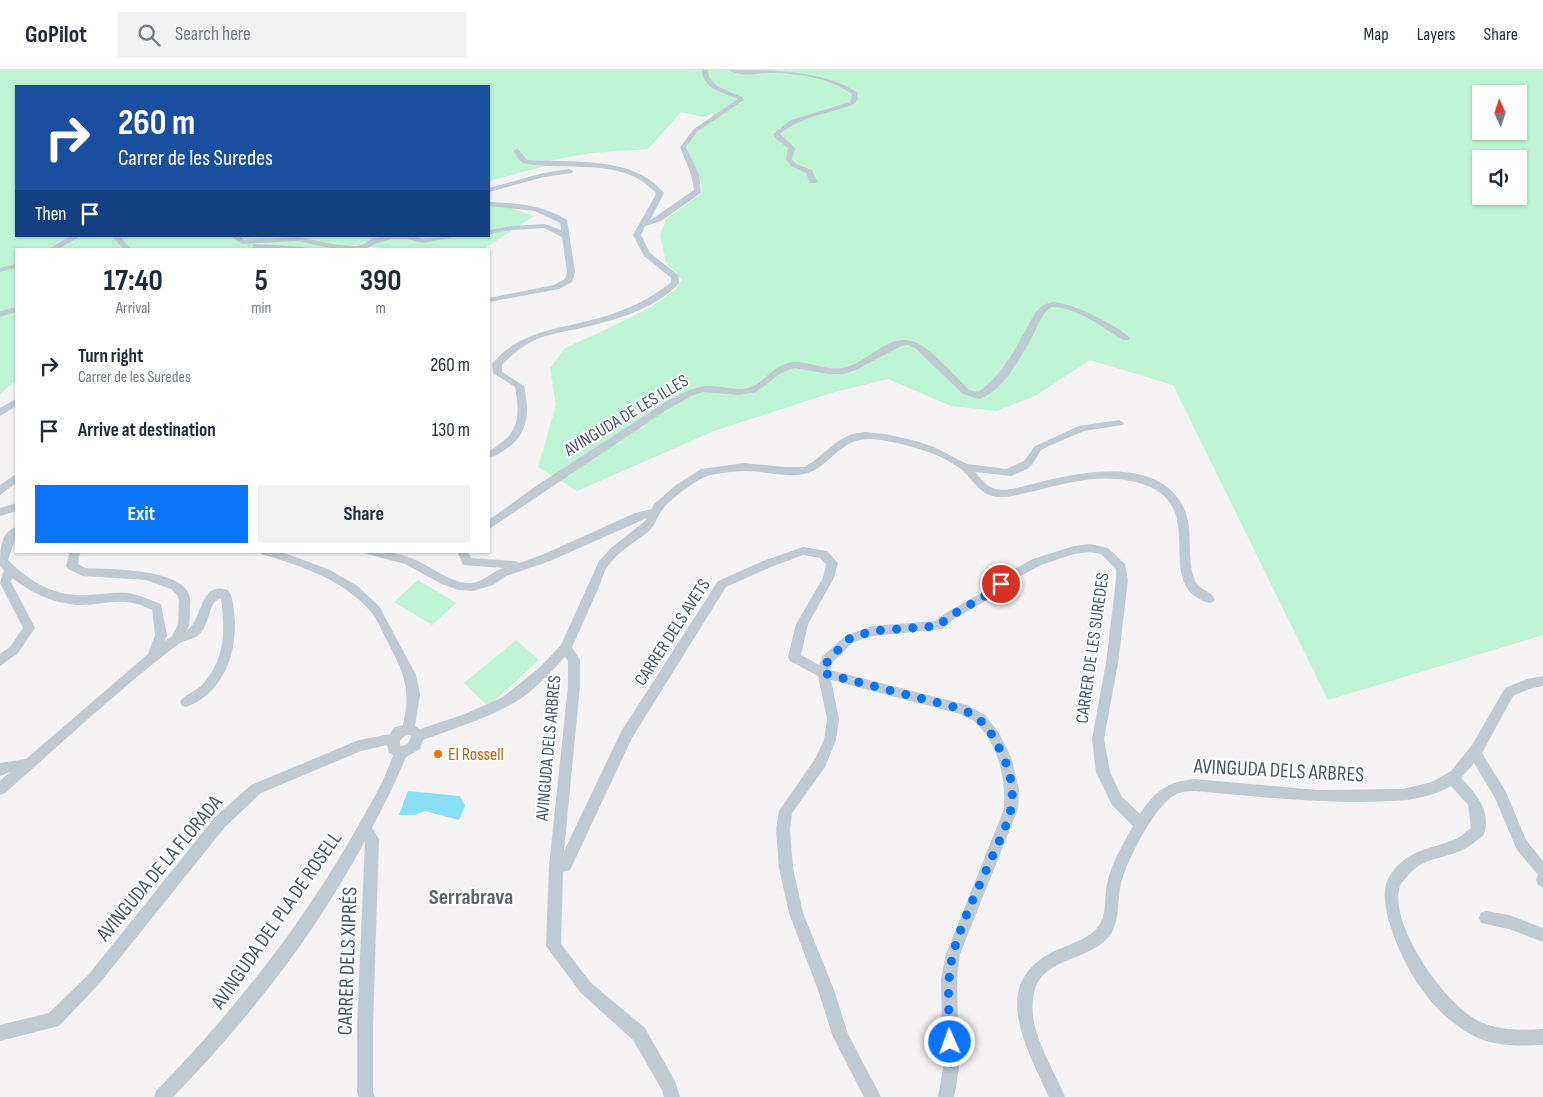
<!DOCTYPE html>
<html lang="en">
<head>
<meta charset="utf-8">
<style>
	body { margin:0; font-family:"Sofia Sans Condensed",sans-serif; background:#f2f2f3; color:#1f2937; height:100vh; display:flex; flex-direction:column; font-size:19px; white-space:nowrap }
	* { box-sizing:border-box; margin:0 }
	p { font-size:16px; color:#747a83 }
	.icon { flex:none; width:28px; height:28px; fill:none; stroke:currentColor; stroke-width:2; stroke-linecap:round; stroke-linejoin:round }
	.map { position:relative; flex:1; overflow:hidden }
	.drawer { position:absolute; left:15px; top:178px; width:475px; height:305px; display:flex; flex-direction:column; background:#fff; border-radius:0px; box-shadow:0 1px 4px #0004 }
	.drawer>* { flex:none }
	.top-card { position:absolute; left:15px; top:15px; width:475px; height:152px; border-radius:0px; box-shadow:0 1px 4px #0004; background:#1a4fa0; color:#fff; overflow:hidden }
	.needle { width:32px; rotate:357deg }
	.buttons { position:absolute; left:1472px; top:15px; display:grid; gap:10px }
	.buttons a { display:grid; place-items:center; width:55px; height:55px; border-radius:0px; background:#fff; box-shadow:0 1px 4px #0004; font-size:25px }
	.pin { position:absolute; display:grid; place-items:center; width:42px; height:42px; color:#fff; margin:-21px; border:2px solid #fff; border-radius:50%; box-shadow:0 1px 5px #0007 }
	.me { position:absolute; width:55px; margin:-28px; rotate:358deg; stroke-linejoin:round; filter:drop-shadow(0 0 4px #0008) }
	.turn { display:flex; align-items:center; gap:18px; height:105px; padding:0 20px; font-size:22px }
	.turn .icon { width:65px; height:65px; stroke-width:2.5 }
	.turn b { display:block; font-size:35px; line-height:42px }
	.then { display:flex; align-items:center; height:48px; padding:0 20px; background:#0003; gap:10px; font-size:19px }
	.eta { display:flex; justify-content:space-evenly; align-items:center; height:85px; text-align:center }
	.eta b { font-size:30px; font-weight:700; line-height:35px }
	.button { display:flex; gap:10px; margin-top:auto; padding:10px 20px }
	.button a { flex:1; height:58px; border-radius:0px; background:#0973f9; color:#fff; font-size:20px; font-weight:700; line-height:58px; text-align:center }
	.button a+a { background:#f2f2f3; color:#1f2937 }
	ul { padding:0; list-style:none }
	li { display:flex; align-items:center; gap:15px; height:65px; padding:0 20px }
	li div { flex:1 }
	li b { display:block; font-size:19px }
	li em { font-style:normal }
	header { display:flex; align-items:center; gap:30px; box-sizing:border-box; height:70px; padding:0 25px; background:#fff; border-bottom:1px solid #e0e1e3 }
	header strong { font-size:24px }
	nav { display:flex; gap:28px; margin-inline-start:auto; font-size:18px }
	.search { width:350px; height:45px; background:#f2f2f3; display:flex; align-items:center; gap:12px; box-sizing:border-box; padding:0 18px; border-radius:0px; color:#747a83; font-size:19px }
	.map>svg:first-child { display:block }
	.green { fill:#bff5d4; fill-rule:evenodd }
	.water { fill:#88dff6 }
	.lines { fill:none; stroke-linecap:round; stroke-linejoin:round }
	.minor { fill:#c0cad3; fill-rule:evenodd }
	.route { stroke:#0973f9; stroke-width:9; stroke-dasharray:0 16.2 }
	.food-dot { fill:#e8710a; stroke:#fff; stroke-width:2 }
	.labels { text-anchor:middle; stroke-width:4; stroke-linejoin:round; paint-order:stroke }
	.street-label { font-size:18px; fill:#485663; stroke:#fff }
	.food-label { font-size:18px; fill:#c56008; stroke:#fff; text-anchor:start }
	.near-street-label { font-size:21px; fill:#485663; stroke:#fff }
	.near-neighbourhood-label { font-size:22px; font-weight:bold; fill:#5e6369; stroke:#fff }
</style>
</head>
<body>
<header>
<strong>GoPilot</strong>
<div class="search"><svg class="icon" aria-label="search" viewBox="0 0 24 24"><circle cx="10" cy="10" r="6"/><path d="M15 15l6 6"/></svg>Search here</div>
<nav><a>Map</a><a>Layers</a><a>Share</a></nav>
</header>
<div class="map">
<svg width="1543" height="1027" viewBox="0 0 1543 1027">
	<rect width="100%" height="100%" fill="#f5f3f3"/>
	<!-- green -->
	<path class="green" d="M0,0H1543V565L1328,630L1173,315L1090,290L1035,326L997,341L951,336L888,309L831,323L714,361L577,421L538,397L556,335L550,298L565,278L607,259L651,237L676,219L682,210L666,192L660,165L666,149L702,123C703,105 690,94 687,76L699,60L713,50V43L703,47L681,42L648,79L592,83L547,91L545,96L489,111V16H16V166H489V131L534,146L484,179H395L354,175L329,179H16V310L0,324ZM1481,24H1519V61H1481ZM1481,89H1519V126H1481Z
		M418,510L456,533L432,555L394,532Z
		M516,570L539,590L488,636L464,613Z"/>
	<!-- water -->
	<path class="water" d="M408,721L460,726L465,736L459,750L425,741L415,745H399Z"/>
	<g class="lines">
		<!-- minor -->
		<path class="minor" d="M702,0H708C708,17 730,21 742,27L744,30L698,61L686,77L699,104L701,123L661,151L645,156L641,165L650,183L678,205L679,213C655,240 612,251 577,259C562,262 547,264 533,271C521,277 511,285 502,295V302L524,316C529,339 530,361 509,377C503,381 496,386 489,388V381C518,364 521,350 515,317L493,303L492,294C519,260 562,259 599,248C626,240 650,230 671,212V208L644,186L633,165L655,126L656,123C623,86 566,102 523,93L518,89L513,80L518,79L527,90C571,93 633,85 664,123L650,150L655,147L694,120L691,104L680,77L681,76L694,59L738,29C724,23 702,19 702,0Z
			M729,0C772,0 820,0 857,22L858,29L854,34C829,44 801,46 780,64L795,78L792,89L796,94L812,100L817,111L816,113H810L806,103L791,96L786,89L788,78L776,69L773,64L791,50L850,32L852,24C829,8 798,3 770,3C757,3 741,8 729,0Z
			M569,99L573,101L572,103L544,107L489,122V118L543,103Z
			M489,132C517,133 543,135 567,150L575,202L572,212L559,219L489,232V228L554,215L565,209L567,202L562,167L544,158L512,160L489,164V160L512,156L545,154L561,160L560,153L535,141L489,136Z
			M71,166H81L58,179H48Z
			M112,166H120L131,179H123Z
			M231,166H240L244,170L298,167L338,175L357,176L364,174L371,169L385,166H413L423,169L458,166L423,173L407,169H392L377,173L365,179H335L298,171L242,174Z
			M253,174L303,177L307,179L256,178H253Z
			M16,194V198L0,202V198Z
			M1052,232C1071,232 1117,255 1130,268L1129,270H1123C1103,258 1077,237 1052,237C1042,242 1038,255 1033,265C1022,286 1003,321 979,329L963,324L915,278L908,275L901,276L856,300L843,304H829L794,298L781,303L756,322L739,325L703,322L691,326L665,341L489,459V450L536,416L667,331C680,324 694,316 710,316C723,316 739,322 751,317C767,310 774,294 793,292C810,291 826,301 842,298C866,295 886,264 912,271C928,275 956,307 969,320L978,322C1007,302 1018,271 1036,242L1043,235Z
			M16,237V242L0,247V241Z
			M16,329V336L0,346V338Z
			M1119,350L1124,353L1122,355L1084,361L1049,376L1041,380L1032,395L1027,399L1011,406L975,402C980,408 986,416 995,419C1008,422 1023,416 1036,413C1078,403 1146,388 1177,427C1197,452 1185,481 1194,508C1197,520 1210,520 1215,529L1213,532C1207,534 1203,531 1198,528C1156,503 1212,427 1131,411C1099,404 1065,413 1035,421C1022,423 1010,428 997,427C978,424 974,410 961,399C941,384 911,375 886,371C856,365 847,373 826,392C821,396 814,401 808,403C788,409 765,401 745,401C734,401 722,403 711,405C699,407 670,429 663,439C658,444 656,454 650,460C636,472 618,481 608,496C603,502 601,512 598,519C589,539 581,558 572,577L580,590V616L564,781L622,660L718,511L763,491L803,477L827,481L838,493L834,508L808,554L801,585L819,595L823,586L845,566L872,556L935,551L946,543L988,519L1007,503L1033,489L1074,476L1090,474L1108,478L1125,494L1128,510L1118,593L1104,669L1110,702L1122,727L1140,744C1155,721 1167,712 1194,709L1317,720L1403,719L1432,712L1451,701L1472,675L1505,618L1527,609L1543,606V616L1529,619L1513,626L1482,683L1506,722L1526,770L1543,791V817L1538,815L1536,810L1538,805L1517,780L1495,728L1474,693L1461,708C1476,723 1493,743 1483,766C1477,770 1471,776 1464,779C1443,790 1423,786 1407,807C1405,809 1401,813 1400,816C1387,853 1448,940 1483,953C1502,961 1522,960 1543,959V975C1520,976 1493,977 1472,965C1429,942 1401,894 1388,848C1385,836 1382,818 1389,807C1408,778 1427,781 1456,769C1461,767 1466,761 1471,758L1468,735L1451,716C1424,732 1393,731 1362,732C1306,732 1250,726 1194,721C1189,722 1183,721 1179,723C1157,730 1126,792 1121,814C1117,830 1120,847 1112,862C1095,891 1044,886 1035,920C1024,956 1052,994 1065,1027H1049C1026,977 987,911 1057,880C1072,873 1093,868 1101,852C1107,841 1104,826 1107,814C1111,794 1123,774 1133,756L1112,735L1096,702L1092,669L1106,593L1116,510V499L1101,484L1090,482L1074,484L1041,495L1015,509L996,525L954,549L942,559L872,566L853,572L832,593L830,600L967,635L985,645L999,663L1011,687L1019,719L1018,739L960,884L957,909L959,999L954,1027H938L943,999L941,909L946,884L1004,739C1006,709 999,676 977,654C973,649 965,647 960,644L831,610L839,649L836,670L825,697L792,743L790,759L793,798L803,843L834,920L848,964L881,1027H864L833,967L818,920L789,843L779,798L776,759L779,741L815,689L824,670L827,649L818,606L790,591L788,587L796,554L823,508L826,494L820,488L803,485L771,497L726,517L632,668L570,800L563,802L561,874L591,913L645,958L675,1011L680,1027H664L662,1020L633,970L581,923L546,876L549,796L568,616V591L565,587C550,603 530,625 510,635C483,650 452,659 423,670L420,679L406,687L392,719L372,758L379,769L373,956V1022L375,1027H359L357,1022V956L365,771C314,866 248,950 173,1027H154L156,1021C234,941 303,854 358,756C371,733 385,710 393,685L389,683L387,675L361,681L261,723L225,757L99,914L59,956L0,971V955L49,943L89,904L215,747L251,715L359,670L390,664L395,657L403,655C411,621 405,605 389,575C383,564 379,552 371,542C343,509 301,496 261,484L260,481H279L328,499L356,515L379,536L416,605L420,624L415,656L420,659L465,644L503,627L539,598L561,575L599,491L611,478L644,452L647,448L550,491L506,506L493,515L473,521L458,520L442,514L405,494L367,484L366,481C381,481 396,482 411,488C430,495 450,514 471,513C484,512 491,502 503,498L463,495L457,481H468L471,488L515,491L519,493L542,485L635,443L652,439L654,434L676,415L701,399L744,393L785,397H804L814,391L838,371L852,364L865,362L885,364L916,371L934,377L967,394L1006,399L1024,391L1035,376L1079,356ZM410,665L411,667C409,673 406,676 400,676V671L404,666Z
			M16,404V413L0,425V415Z
			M16,433V441L0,446V438Z
			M16,457V467L8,490C29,511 54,527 86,525C100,525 114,522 128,523C140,525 150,530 161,534L167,565L165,571L172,566L178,555L179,530L177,525L171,519L146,510L83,506L68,499L66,496L70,481H82L79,486L78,494L85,498C109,499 170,499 186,519C190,524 191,531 190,537C190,545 191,553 187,560C203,550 199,510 228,520C233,527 233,534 234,542C239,579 224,624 186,637L182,636L180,632C183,625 195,622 201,616C226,589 225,562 221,528C206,534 211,556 198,565C192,570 183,570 177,575C117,621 61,674 5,723L0,725V711L10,702L0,706V693L26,689L148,584L155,565L152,540C147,538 142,535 137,534C117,528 96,536 76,535C52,533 30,522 12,508L11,512L35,558L18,583L0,596V584L10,577L23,558L0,513L4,500L0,496C0,482 0,462 16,457Z
			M1486,841L1509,845L1543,858V872L1509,859L1481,853L1479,848L1481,843Z"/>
	</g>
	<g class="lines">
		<!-- route -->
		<path class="route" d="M950,972C949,943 946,912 953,884C962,850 979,817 993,785C1000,770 1007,755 1011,739C1015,719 1009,697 1000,680C989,658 984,650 962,639L823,603L828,590L849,569L872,561L938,556L950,546L992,522L1001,514"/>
	</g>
	<!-- markers -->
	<circle class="food-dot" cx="438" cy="684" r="5"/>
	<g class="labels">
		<!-- street labels -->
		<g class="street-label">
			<text transform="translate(626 345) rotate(-31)" y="6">AVINGUDA DE LES ILLES</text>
			<text transform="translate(672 562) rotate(-57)" y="6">CARRER DELS AVETS</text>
			<text transform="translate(1092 578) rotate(-82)" y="6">CARRER DE LES SUREDES</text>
			<text transform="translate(548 678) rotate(-85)" y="6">AVINGUDA DELS ARBRES</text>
		</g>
		<!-- food labels -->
		<g class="food-label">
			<text x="448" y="690">El Rossell</text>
		</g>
		<!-- near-street labels -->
		<g class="near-street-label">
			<text transform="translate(1279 700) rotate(3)" y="7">AVINGUDA DELS ARBRES</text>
			<text transform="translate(159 798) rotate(-50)" y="7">AVINGUDA DE LA FLORADA</text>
			<text transform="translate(276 850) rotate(-55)" y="7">AVINGUDA DEL PLA DE ROSELL</text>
			<text transform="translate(347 891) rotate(-88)" y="7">CARRER DELS XIPRÉS</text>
		</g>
		<!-- near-neighbourhood labels -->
		<g class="near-neighbourhood-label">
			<text x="471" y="834">Serrabrava</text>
		</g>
	</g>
</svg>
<div class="buttons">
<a><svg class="needle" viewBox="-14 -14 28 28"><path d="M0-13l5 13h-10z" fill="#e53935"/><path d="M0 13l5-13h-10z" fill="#747a83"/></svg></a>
<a><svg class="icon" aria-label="sound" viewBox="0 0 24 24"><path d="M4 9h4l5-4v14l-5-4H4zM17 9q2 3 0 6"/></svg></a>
</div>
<div class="pin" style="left:1001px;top:514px;background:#d93025"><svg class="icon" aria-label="arrive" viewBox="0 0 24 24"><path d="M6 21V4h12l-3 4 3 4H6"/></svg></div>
<svg class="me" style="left:950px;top:972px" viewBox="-20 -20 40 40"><circle r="17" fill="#0973f9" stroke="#fff" stroke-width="3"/><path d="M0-11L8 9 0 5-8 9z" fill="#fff"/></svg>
<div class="top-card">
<div class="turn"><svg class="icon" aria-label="right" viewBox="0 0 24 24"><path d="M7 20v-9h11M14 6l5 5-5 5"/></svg><div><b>260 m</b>Carrer de les Suredes</div></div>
<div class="then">Then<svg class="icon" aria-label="arrive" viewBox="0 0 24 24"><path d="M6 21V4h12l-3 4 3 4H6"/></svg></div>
</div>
<section class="drawer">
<div class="eta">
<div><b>17:40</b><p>Arrival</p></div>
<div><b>5</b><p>min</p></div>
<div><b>390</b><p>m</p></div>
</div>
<ul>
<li><svg class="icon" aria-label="right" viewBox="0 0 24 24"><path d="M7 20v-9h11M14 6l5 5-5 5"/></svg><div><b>Turn right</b><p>Carrer de les Suredes</p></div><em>260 m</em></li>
<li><svg class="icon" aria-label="arrive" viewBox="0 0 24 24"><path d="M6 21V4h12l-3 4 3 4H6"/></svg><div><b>Arrive at destination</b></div><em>130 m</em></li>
</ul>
<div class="button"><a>Exit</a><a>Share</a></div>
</section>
</div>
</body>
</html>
